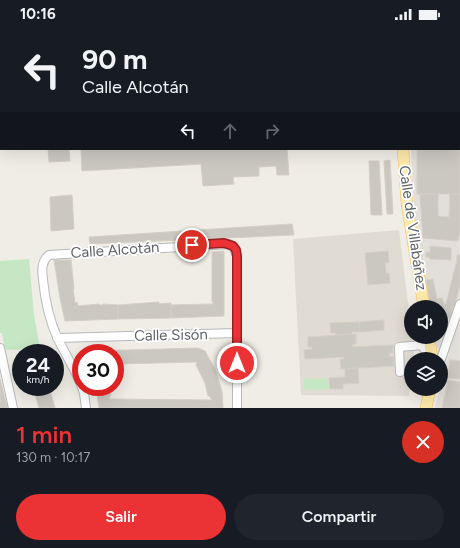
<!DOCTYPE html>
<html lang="es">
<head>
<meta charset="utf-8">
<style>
	body { margin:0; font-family:Figtree,sans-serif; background:#20242c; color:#f1f3f6; height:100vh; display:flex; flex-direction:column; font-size:15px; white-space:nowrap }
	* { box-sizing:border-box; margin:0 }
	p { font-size:13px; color:#9ea1a6 }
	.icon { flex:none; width:22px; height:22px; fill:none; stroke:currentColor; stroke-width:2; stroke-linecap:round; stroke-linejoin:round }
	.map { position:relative; height:380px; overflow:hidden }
	.panel { display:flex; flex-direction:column; background:#171b24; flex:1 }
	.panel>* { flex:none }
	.hud { position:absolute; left:0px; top:0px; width:460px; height:122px; box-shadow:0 4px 16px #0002; background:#171b24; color:#f1f3f6; overflow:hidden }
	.tools { position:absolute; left:404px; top:272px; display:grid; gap:8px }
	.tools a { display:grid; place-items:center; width:44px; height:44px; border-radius:50%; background:#171b24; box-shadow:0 4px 16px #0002; font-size:20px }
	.speed { position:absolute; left:12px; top:316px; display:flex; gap:8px; font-size:20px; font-weight:700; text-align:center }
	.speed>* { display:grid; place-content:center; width:52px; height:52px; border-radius:50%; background:#171b24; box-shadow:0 4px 16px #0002; line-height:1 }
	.speed small { font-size:10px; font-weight:400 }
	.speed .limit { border:6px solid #d22; background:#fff; color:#111 }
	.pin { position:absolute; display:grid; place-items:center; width:34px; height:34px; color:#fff; margin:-17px; border:2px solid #fff; border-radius:50%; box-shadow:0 1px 4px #0007 }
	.me { position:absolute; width:44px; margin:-22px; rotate:0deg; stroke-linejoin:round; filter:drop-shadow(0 0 3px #0008) }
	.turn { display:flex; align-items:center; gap:14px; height:84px; padding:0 16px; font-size:18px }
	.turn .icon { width:52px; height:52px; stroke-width:2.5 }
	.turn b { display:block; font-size:28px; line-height:34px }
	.lanes { display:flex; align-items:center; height:38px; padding:0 16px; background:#0003; justify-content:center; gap:20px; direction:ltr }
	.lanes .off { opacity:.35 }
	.round { display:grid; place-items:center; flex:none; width:42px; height:42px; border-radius:21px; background:#20242c }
	.head { display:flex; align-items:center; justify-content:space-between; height:68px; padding:0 16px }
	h1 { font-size:24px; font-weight:600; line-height:30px; color:#eb3234 }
	.cta { display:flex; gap:8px; margin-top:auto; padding:8px 16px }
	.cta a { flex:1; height:46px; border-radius:24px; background:#eb3234; color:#fff; font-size:16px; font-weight:600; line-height:46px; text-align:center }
	.cta a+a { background:#20242c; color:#f1f3f6 }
	.status { display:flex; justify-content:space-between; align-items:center; height:28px; padding:0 20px; background:#171b24; direction:ltr }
	.status svg { height:11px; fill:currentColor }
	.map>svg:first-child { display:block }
	.industrial { fill:#e2dfdb }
	.education { fill:#e0dcd4 }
	.green { fill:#c6e7c3 }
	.building { fill:#cbc8c2; stroke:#d5cec5 }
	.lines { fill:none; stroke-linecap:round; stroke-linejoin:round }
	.minor-casing { stroke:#b7b9bd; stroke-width:10 }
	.major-casing { stroke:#f3bc5d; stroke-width:12 }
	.minor { stroke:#fff; stroke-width:8 }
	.major { stroke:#ffeaad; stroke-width:11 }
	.route-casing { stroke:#992022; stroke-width:10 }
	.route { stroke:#eb3234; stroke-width:7 }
	.labels { text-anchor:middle; stroke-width:3.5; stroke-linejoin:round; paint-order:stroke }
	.street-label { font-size:15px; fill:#5e6367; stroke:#fff }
</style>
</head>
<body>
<div class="status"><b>10:16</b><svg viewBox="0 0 49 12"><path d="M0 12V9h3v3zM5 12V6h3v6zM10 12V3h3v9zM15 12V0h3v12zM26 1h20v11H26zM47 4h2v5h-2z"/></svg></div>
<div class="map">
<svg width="460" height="380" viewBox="0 0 460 380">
	<rect width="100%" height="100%" fill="#f0ede6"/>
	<!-- industrial -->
	<path class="industrial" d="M459,2L460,380H435L440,361H441V356L449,326L437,319L435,309H441V279H430L416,200L413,166L411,121H459Z"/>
	<!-- education -->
	<path class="education" d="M399,202L414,323L413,331H411V346L409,368L301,367L293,211Z"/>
	<!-- green -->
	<path class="green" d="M29,231L34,287L40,321L5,322L2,305H0V233Z
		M328,350L329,361L304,362V351Z"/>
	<!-- building -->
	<path class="building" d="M459,120H460V166H417V122L459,121Z
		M48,121H69L70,133L49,134Z
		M81,121H287L289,147H277L276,138L259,139V148L233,149L234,156L203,158L201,136L82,143Z
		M390,132L393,186H387L384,133Z
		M369,133H379L382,187H371Z
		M420,166H438V188L449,189L450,166H460V204L458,213L423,210Z
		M72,167L74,201L51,203L50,169Z
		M292,196L294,207L90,216L89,209Z
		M430,218L451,220V232L430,231L429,229H426V224H430Z
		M224,223V288L171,290V277L213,276V274H212V224Z
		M388,223L389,235H385L386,245H389L390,255L368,257L365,225Z
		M457,227H460V258L454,279L453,278L451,290L445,289V292H441V279H431L426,252L433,251L437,271L442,270L444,276H446L457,232Z
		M54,232H71L74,261H73L75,275L77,274L78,278L99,276V277H103V276L118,277V291L65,293L60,270Z
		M159,274V276L171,275V290L118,291V277Z
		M384,292V302L360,304L359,294Z
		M359,294L360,304H352V306L336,307V305H331L330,295Z
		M356,306V316H352L353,319L393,317V325H389L390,329L393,328L394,338L341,341L340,331H344V329L305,331L304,322L312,321V319H308V309Z
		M198,320L205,323L215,341L222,363L223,380H99L96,359H110L111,368H110L109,371L212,372L209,368H208L205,355L196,337L197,334L115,336V325H93V323Z
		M450,332L460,333V351L448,350Z
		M358,340L359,355L343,356V361H330L329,350L345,349V341Z
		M0,351L5,371L8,380H0Z
		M448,352L460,354V380H442Z
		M33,359H49L55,380H39Z"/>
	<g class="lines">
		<!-- minor casing -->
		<g class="minor-casing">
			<path id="minor" d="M459,87H460
				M459,110H460
				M422,309L424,321L431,329
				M57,310L237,305
				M0,320L13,380
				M441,331L460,276
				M400,344L399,319L423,317
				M81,357C75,341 65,326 58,311C49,292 45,272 43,252C42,241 41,234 49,227L229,216L233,218L237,228V380
				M82,359L84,365L86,380"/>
		</g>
		<!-- major casing -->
		<g class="major-casing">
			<path id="major" d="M384,0L385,1
				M415,1L416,0
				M403,121L407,177L424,279
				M429,309L432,331
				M426,380L430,361"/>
		</g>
		<!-- minor -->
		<use href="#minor" class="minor"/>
		<!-- major -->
		<use href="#major" class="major"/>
	</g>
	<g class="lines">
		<!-- route casing -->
		<g class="route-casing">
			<path id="route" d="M192,217L224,215L233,218L236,222L237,228V335"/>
		</g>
		<!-- route -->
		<use href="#route" class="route"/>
	</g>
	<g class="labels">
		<!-- street labels -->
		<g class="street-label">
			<text transform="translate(413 200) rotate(82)" y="5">Calle de Villabáñez</text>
			<text transform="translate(115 222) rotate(-4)" y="5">Calle Alcotán</text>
			<text transform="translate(171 307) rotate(-1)" y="5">Calle Sisón</text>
		</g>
	</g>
</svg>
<div class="tools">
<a><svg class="icon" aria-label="sound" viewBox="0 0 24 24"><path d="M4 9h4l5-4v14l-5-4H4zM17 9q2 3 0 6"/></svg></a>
<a><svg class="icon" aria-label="layers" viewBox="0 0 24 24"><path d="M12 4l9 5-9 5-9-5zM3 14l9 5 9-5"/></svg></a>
</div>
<div class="speed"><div>24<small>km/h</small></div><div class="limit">30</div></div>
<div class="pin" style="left:192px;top:217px;background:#d93025"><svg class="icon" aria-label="arrive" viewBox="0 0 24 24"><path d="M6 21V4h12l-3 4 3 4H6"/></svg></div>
<svg class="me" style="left:237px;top:335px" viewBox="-20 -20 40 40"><circle r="17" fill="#eb3234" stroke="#fff" stroke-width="3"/><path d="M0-11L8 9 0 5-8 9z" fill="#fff"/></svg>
<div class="hud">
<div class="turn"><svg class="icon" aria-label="left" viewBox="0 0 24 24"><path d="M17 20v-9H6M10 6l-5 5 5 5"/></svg><div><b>90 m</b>Calle Alcotán</div></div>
<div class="lanes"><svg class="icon" aria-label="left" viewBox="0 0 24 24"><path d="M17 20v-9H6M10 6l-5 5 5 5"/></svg><svg class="icon off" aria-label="ahead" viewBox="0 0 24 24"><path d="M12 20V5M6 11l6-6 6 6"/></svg><svg class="icon off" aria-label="right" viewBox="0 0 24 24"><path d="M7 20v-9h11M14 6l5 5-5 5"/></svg></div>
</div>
</div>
<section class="panel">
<div class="head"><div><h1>1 min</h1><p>130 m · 10:17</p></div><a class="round" style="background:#d93025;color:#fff"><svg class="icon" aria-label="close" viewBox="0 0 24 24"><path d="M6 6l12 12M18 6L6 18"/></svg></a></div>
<div class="cta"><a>Salir</a><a>Compartir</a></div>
</section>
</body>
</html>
